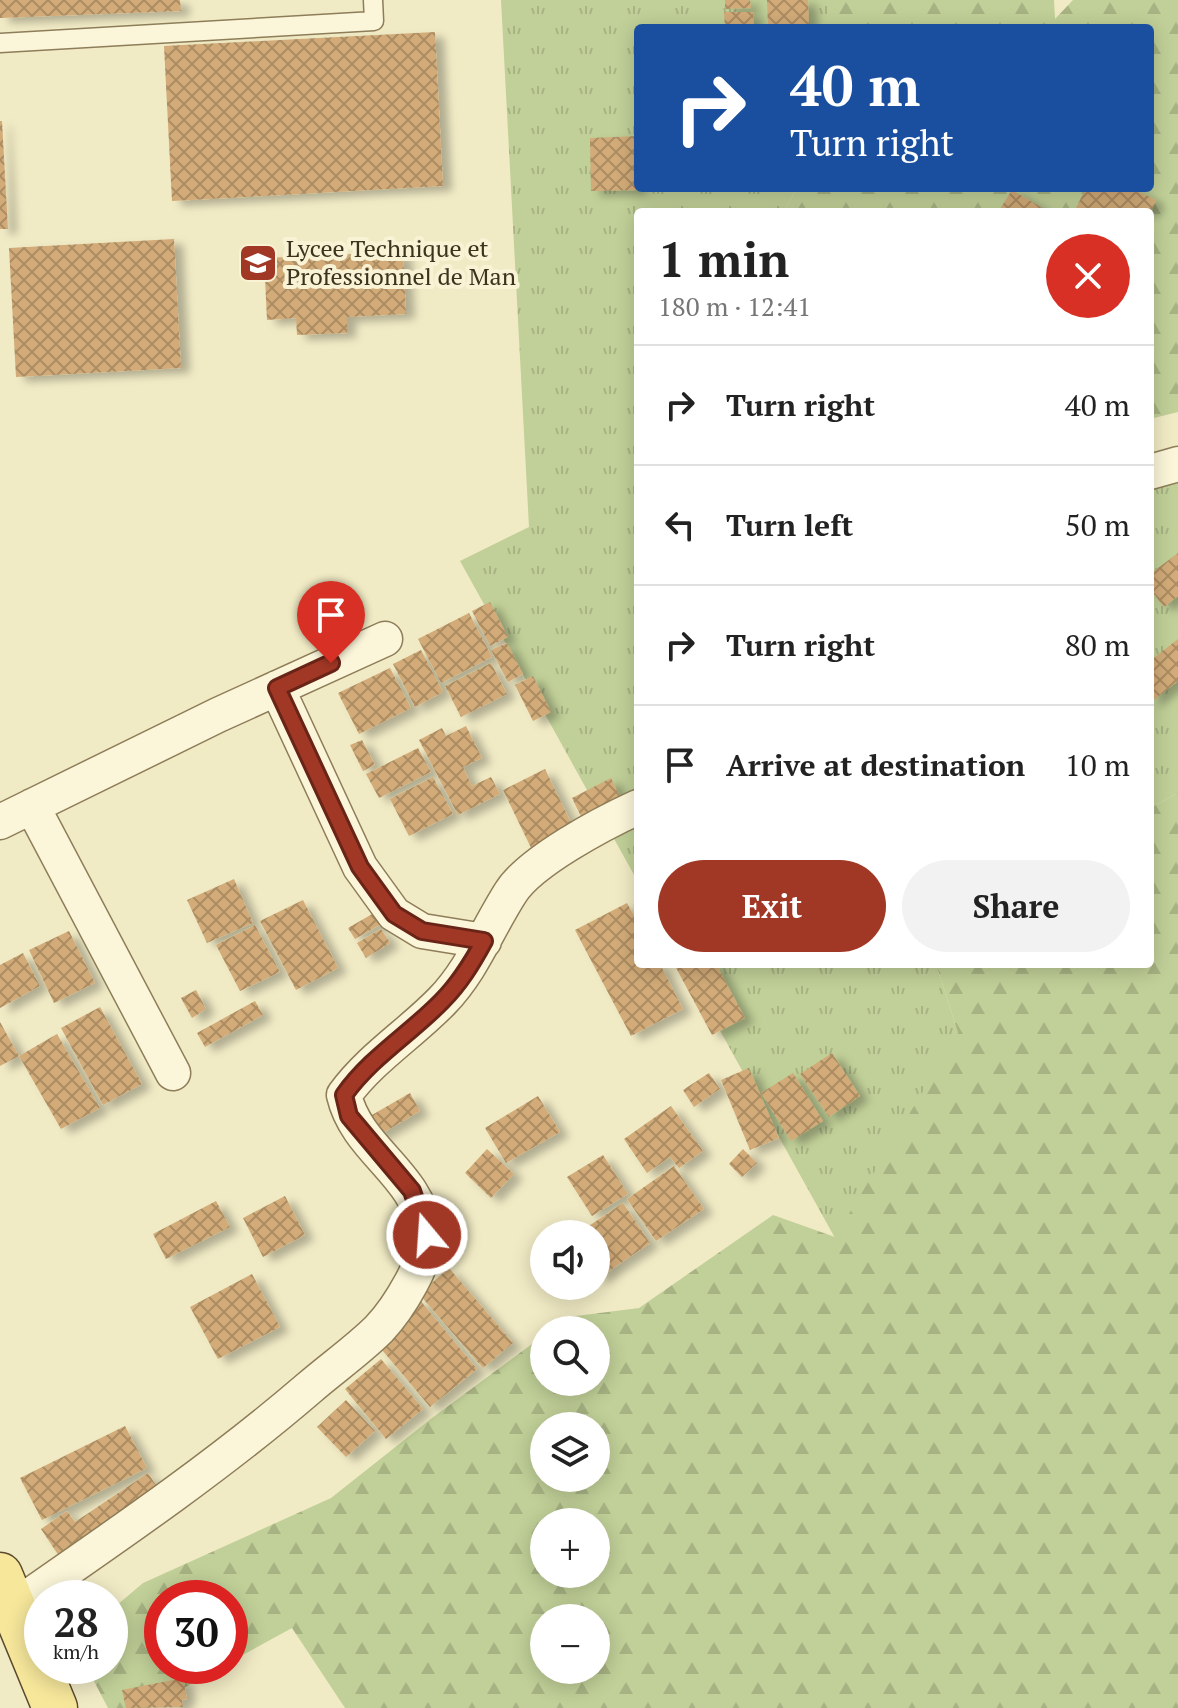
<!DOCTYPE html>
<html lang="en">
<head>
<meta charset="utf-8">
<style>
	body { margin:0; font-family:"PT Serif",serif; background:#f2f2f2; color:#222; height:100vh; display:flex; flex-direction:column; font-size:30px; white-space:nowrap }
	* { box-sizing:border-box; margin:0 }
	p { font-size:26px; color:#767676 }
	.icon { flex:none; width:44px; height:44px; fill:none; stroke:currentColor; stroke-width:2; stroke-linecap:round; stroke-linejoin:round }
	.map { position:relative; flex:1; overflow:hidden }
	.details { position:absolute; left:634px; top:208px; width:520px; height:760px; display:flex; flex-direction:column; background:#fff; border-radius:8px; box-shadow:0 4px 20px #0003 }
	.details>* { flex:none }
	.guide { position:absolute; left:634px; top:24px; width:520px; height:168px; border-radius:8px; box-shadow:0 4px 20px #0003; background:#1a4fa0; color:#fff; overflow:hidden }
	.tools { position:absolute; left:530px; top:1220px; display:grid; gap:16px }
	.tools a { display:grid; place-items:center; width:80px; height:80px; border-radius:50%; background:#fff; box-shadow:0 4px 20px #0003; font-size:40px }
	.speed { position:absolute; left:24px; top:1580px; display:flex; gap:16px; font-size:40px; font-weight:700; text-align:center }
	.speed>* { display:grid; place-content:center; width:104px; height:104px; border-radius:50%; background:#fff; box-shadow:0 4px 20px #0003; line-height:1 }
	.speed small { font-size:20px; font-weight:400 }
	.speed .limit { border:12px solid #d22; background:#fff; color:#111 }
	.pin { position:absolute; display:grid; place-items:center; width:68px; height:68px; color:#fff; margin:-82px -34px; border-radius:50% 50% 50% 0; rotate:-45deg; box-shadow:0 0 8px #0007 }
	.pin .icon { rotate:45deg }
	.me { position:absolute; width:88px; margin:-44px; rotate:342deg; stroke-linejoin:round; filter:drop-shadow(0 0 6px #0008) }
	.turn { display:flex; align-items:center; gap:28px; height:168px; padding:0 24px; font-size:36px }
	.turn .icon { width:104px; height:104px; stroke-width:2.5 }
	.turn b { display:block; font-size:56px; line-height:68px }
	.round { display:grid; place-items:center; flex:none; width:84px; height:84px; border-radius:42px; background:#f2f2f2 }
	.head { display:flex; align-items:center; justify-content:space-between; height:136px; padding:0 24px }
	h1 { font-size:48px; font-weight:600; line-height:60px }
	.action { display:flex; gap:16px; margin-top:auto; padding:16px 24px }
	.action a { flex:1; height:92px; border-radius:48px; background:#a13725; color:#fff; font-size:32px; font-weight:600; line-height:92px; text-align:center }
	.action a+a { background:#f2f2f2; color:#222 }
	ul { padding:0; list-style:none }
	li { display:flex; align-items:center; gap:24px; height:120px; padding:0 24px; border-top:2px solid #e0e0e0 }
	li div { flex:1 }
	li b { display:block; font-size:30px }
	li em { font-style:normal }
	.map>svg:first-child { display:block }
	.grass { fill:url(#grass-tufts) }
	.forest { fill:url(#forest-firs); fill-rule:evenodd }
	.building { fill:url(#building-cross-hatch); filter:url(#shadow) }
	.lines { fill:none; stroke-linecap:round; stroke-linejoin:round }
	.lane-casing { stroke:#8e7d59; stroke-width:21 }
	.street-casing { stroke:#8e7d59; stroke-width:37 }
	.primary-casing { stroke:#5b4a2e; stroke-width:47 }
	.lane { stroke:#fbf6d9; stroke-width:18 }
	.street { stroke:#fbf6d9; stroke-width:34 }
	.primary { stroke:#f6e79b; stroke-width:44 }
	.route-casing { stroke:#692418; stroke-width:20 }
	.route { stroke:#a13725; stroke-width:14 }
	.labels { text-anchor:middle; stroke-width:8; stroke-linejoin:round; paint-order:stroke }
	.poi-label { font-size:24px; fill:#3d321e; stroke:#f8f3d5; text-anchor:start }
</style>
</head>
<body>
<div class="map">
<svg width="1178" height="1708" viewBox="0 0 1178 1708">
	<defs>
		<pattern id="grass-tufts" width="24" height="20" patternUnits="userSpaceOnUse" patternTransform="scale(2)"><rect width="24" height="20" fill="#c1d098"/><path d="M3 7l-1-3M5 7V3M7 7l1-3M15 17l-1-3M17 17v-4M19 17l1-3" fill="none" stroke="#a7b383"/></pattern>
		<pattern id="forest-firs" width="22" height="20" patternUnits="userSpaceOnUse" patternTransform="scale(2)"><rect width="22" height="20" fill="#c1d098"/><path d="M5 1l3.5 6h-7zM16 11l3.5 6h-7z" fill="#a7b383"/></pattern>
		<pattern id="building-cross-hatch" width="8" height="8" patternUnits="userSpaceOnUse" patternTransform="scale(2)"><rect width="8" height="8" fill="#d2ab78"/><path d="M0 0l8 8M0 8l8-8" fill="none" stroke="#ac8c62"/></pattern>
		<filter id="shadow"><feDropShadow dx="9" dy="5" stdDeviation="4" flood-color="#0004"/></filter>
	</defs>
	<rect width="100%" height="100%" fill="#f1ebc5"/>
	<!-- grass -->
	<path class="grass" d="M501,0H827V28H638V188H797L783,212H638V882L460,561L529,527Z
		M1178,457V793L1150,808V460Z
		M683,964H936L958,1033L935,1138L835,1238Z"/>
	<!-- forest -->
	<path class="forest" d="M827,0H1054L1055,19L1073,0H1178V412L1150,419V212H783L797,188H1150V28H827Z
		M1178,793V1708H345L292,1628L230,1662V1598H162V1666H223L148,1708H108L86,1666H110V1611L143,1583L331,1498L432,1418L544,1335V1382H596V1330H550L568,1317L639,1308L773,1215L835,1237L958,1033L936,964H1150V808ZM544,1426H596V1478H544ZM544,1522H596V1574H544ZM544,1618H596V1670H544Z"/>
	<!-- building -->
	<path class="building" d="M0,0H180L181,11L0,18Z
		M725,0H750L751,8L725,9Z
		M767,0H808L809,28H768Z
		M724,12H753L754,28H725Z
		M435,32L443,186L172,201L164,46Z
		M0,121H2L8,229H0Z
		M638,136V190L591,191L590,138Z
		M1086,188H1131L1156,200L1151,212H1074Z
		M1012,190L1041,207L1039,212H998Z
		M174,239L181,368L16,377L9,248Z
		M403,252L406,314L347,317V333L297,335L296,318L267,320L264,258Z
		M1178,553V596L1164,607L1150,589V574Z
		M490,602L508,637L490,646L472,611Z
		M469,613L492,657L441,683L418,639Z
		M1178,639V681L1150,703V661Z
		M507,643L523,674L508,682L491,650Z
		M421,650L443,692L415,707L393,664Z
		M491,663L507,694L461,717L445,686Z
		M390,668L411,708L359,734L338,693Z
		M533,676L551,712L533,721L515,685Z
		M466,726L482,758L463,767L472,786L491,777L500,794L458,815L419,740L442,728L446,736Z
		M362,740L375,765L363,771L350,745Z
		M418,748L431,772L379,798L366,774Z
		M545,769L577,835L535,856L503,790Z
		M433,777L453,814L409,836L390,799Z
		M611,778L629,815L590,835L572,798Z
		M234,879L253,923L207,943L187,900Z
		M303,900L338,968L296,990L260,921Z
		M627,903L638,923V964H660L683,1009L631,1036L575,930Z
		M374,913L381,924L355,939L348,928Z
		M255,925L280,972L240,991L216,945Z
		M381,929L390,943L366,958L357,943Z
		M69,931L95,983L54,1003L29,950Z
		M23,953L40,986L0,1008V965Z
		M674,964H716L745,1018L712,1035Z
		M196,990L206,1009L192,1018L181,998Z
		M255,1001L263,1015L205,1047L197,1033Z
		M100,1007L142,1084L103,1105L61,1028Z
		M0,1022L19,1056L0,1066Z
		M57,1034L100,1108L61,1129L19,1056Z
		M832,1053L860,1096L829,1117L800,1074Z
		M749,1068L779,1138L750,1150L721,1080Z
		M709,1073L720,1089L694,1107L683,1090Z
		M793,1073L823,1121L791,1141L761,1093Z
		M410,1093L420,1111L376,1137L365,1119Z
		M538,1096L560,1132L506,1163L485,1128Z
		M671,1106L703,1151L679,1168L670,1157L647,1173L624,1139Z
		M487,1149L514,1174L491,1198L465,1173Z
		M743,1149L757,1163L742,1177L729,1164Z
		M603,1155L628,1194L592,1216L567,1177Z
		M674,1166L704,1209L656,1241L627,1199Z
		M285,1196L305,1235L263,1257L243,1218Z
		M216,1201L230,1227L166,1259L153,1234Z
		M623,1203L650,1243L596,1280V1234H577Z
		M449,1268L513,1343L483,1368L419,1294Z
		M252,1274L280,1327L218,1359L190,1307Z
		M419,1299L477,1369L430,1407L372,1338Z
		M381,1359L423,1409L386,1439L345,1389Z
		M346,1400L375,1431L346,1457L317,1427Z
		M125,1426L147,1468L42,1520L20,1478Z
		M148,1473L162,1494L63,1562L41,1529L67,1511L75,1522Z
		M183,1678L187,1699L182,1700L183,1707L126,1708L122,1690Z"/>
	<g class="lines">
		<!-- lane casing -->
		<g class="lane-casing">
			<path id="lane" d="M0,43L374,21L373,0"/>
		</g>
		<!-- street casing -->
		<g class="street-casing">
			<path id="street" d="M1150,472L1178,464
				M277,688L360,867L394,914L422,931L484,941
				M32,806L173,1073
				M0,822L218,715L385,639
				M12,1608C113,1538 216,1468 309,1388C332,1368 358,1350 379,1329C397,1310 430,1259 426,1233C418,1173 357,1151 344,1095C371,1058 410,1034 442,1001C473,969 487,929 511,892C531,861 603,823 638,807"/>
		</g>
		<!-- primary casing -->
		<g class="primary-casing">
			<path id="primary" d="M0,1575L55,1708"/>
		</g>
		<!-- lane -->
		<use href="#lane" class="lane"/>
		<!-- street -->
		<use href="#street" class="street"/>
		<!-- primary -->
		<use href="#primary" class="primary"/>
	</g>
	<g class="lines">
		<!-- route casing -->
		<g class="route-casing">
			<path id="route" d="M331,663L277,688L360,867L394,914L422,931L484,941C472,963 460,983 442,1001C410,1034 371,1057 344,1095L349,1116L412,1191L427,1235"/>
		</g>
		<!-- route -->
		<use href="#route" class="route"/>
	</g>
	<!-- icons -->
	<defs>
		<g id="school-square" transform="scale(2)"><rect x="-9" y="-9" width="18" height="18" rx="4" fill="#a13725" stroke="#f8f3d5"/><path d="M0-5L7-2L0 1L-7-2ZM-4 1L0 2.5L4 1V4Q0 6-4 4Z" fill="#fff"/></g>
	</defs>
	<g fill-rule="evenodd">
		<use href="#school-square" x="258" y="263"/>
	</g>
	<g class="labels">
		<!-- poi labels -->
		<g class="poi-label">
			<text x="286" y="257">Lycee Technique et<tspan x="286" dy="28">Professionnel de Man</tspan></text>
		</g>
	</g>
</svg>
<div class="tools">
<a><svg class="icon" aria-label="sound" viewBox="0 0 24 24"><path d="M4 9h4l5-4v14l-5-4H4zM17 9q2 3 0 6"/></svg></a>
<a><svg class="icon" aria-label="search" viewBox="0 0 24 24"><circle cx="10" cy="10" r="6"/><path d="M15 15l6 6"/></svg></a>
<a><svg class="icon" aria-label="layers" viewBox="0 0 24 24"><path d="M12 4l9 5-9 5-9-5zM3 14l9 5 9-5"/></svg></a>
<a>+</a>
<a>−</a>
</div>
<div class="speed"><div>28<small>km/h</small></div><div class="limit">30</div></div>
<div class="pin" style="left:331px;top:663px;background:#d93025"><svg class="icon" aria-label="arrive" viewBox="0 0 24 24"><path d="M6 21V4h12l-3 4 3 4H6"/></svg></div>
<svg class="me" style="left:427px;top:1235px" viewBox="-20 -20 40 40"><circle r="17" fill="#a13725" stroke="#fff" stroke-width="3"/><path d="M0-11L8 9 0 5-8 9z" fill="#fff"/></svg>
<div class="guide">
<div class="turn"><svg class="icon" aria-label="right" viewBox="0 0 24 24"><path d="M7 20v-9h11M14 6l5 5-5 5"/></svg><div><b>40 m</b>Turn right</div></div>
</div>
<section class="details">
<div class="head"><div><h1>1 min</h1><p>180 m · 12:41</p></div><a class="round" style="background:#d93025;color:#fff"><svg class="icon" aria-label="close" viewBox="0 0 24 24"><path d="M6 6l12 12M18 6L6 18"/></svg></a></div>
<ul>
<li><svg class="icon" aria-label="right" viewBox="0 0 24 24"><path d="M7 20v-9h11M14 6l5 5-5 5"/></svg><div><b>Turn right</b></div><em>40 m</em></li>
<li><svg class="icon" aria-label="left" viewBox="0 0 24 24"><path d="M17 20v-9H6M10 6l-5 5 5 5"/></svg><div><b>Turn left</b></div><em>50 m</em></li>
<li><svg class="icon" aria-label="right" viewBox="0 0 24 24"><path d="M7 20v-9h11M14 6l5 5-5 5"/></svg><div><b>Turn right</b></div><em>80 m</em></li>
<li><svg class="icon" aria-label="arrive" viewBox="0 0 24 24"><path d="M6 21V4h12l-3 4 3 4H6"/></svg><div><b>Arrive at destination</b></div><em>10 m</em></li>
</ul>
<div class="action"><a>Exit</a><a>Share</a></div>
</section>
</div>
</body>
</html>
